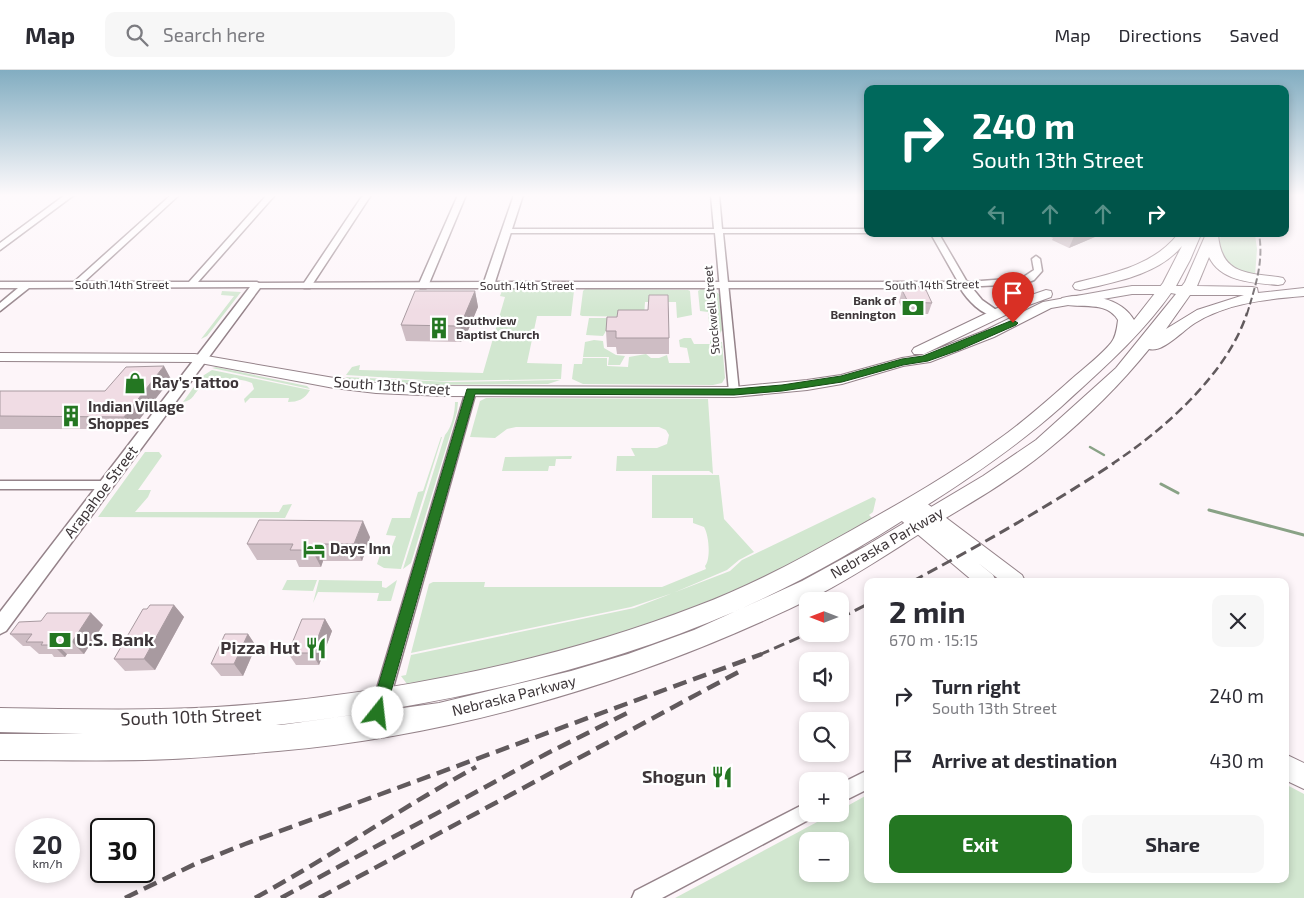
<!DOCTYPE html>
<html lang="en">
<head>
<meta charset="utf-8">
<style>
	body { margin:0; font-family:"Exo 2",sans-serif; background:#f7f7f7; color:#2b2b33; height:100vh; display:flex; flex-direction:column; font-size:19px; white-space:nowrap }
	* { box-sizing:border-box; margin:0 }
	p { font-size:16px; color:#7c7c81 }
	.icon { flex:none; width:28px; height:28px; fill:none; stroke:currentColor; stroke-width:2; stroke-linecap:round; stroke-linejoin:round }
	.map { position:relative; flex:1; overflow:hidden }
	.side { position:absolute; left:864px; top:508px; width:425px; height:305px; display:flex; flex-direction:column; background:#fff; border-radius:10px; box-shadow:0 2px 8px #0003 }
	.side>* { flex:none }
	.guide { position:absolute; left:864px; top:15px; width:425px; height:152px; border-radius:10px; box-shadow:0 2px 8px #0003; background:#00695c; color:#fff; overflow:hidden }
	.needle { width:32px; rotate:270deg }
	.tools { position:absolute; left:799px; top:522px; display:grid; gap:10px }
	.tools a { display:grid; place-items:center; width:50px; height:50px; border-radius:10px; background:#fff; box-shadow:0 2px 8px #0003; font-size:25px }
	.speed { position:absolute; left:15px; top:748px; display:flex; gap:10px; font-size:25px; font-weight:700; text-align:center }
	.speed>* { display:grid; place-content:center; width:65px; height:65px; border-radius:50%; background:#fff; box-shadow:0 2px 8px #0003; line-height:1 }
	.speed small { font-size:12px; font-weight:400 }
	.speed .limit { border:2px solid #111; border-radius:8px; background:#fff; color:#111 }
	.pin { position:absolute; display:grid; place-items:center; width:42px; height:42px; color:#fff; margin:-51px -21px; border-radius:50% 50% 50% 0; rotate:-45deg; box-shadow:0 0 5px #0007 }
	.pin .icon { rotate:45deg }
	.me { position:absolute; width:55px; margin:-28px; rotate:16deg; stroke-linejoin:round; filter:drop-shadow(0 0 4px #0008) }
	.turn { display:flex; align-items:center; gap:18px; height:105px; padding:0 25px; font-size:22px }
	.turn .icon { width:65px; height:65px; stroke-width:2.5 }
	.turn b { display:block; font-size:35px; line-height:42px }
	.lanes { display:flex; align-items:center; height:48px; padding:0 25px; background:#0003; justify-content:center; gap:25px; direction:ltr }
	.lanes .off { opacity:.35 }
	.round { display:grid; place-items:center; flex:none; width:52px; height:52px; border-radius:10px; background:#f7f7f7 }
	.overview { display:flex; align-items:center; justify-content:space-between; height:85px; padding:0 25px }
	h1 { font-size:30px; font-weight:700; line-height:38px }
	.primary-button { display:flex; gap:10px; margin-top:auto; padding:10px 25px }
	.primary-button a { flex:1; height:58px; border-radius:10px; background:#247722; color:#fff; font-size:20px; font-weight:700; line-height:58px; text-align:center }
	.primary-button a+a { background:#f7f7f7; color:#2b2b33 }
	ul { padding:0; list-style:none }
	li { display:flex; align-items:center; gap:15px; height:65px; padding:0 25px }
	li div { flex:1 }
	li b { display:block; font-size:19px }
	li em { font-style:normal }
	header { display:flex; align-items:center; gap:30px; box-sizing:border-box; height:70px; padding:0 25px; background:#fff; border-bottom:1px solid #e1e1e2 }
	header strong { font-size:24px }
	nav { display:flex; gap:28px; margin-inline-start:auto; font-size:18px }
	.search { width:350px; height:45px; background:#f7f7f7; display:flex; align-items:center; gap:12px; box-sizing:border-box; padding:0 18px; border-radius:10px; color:#7c7c81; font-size:19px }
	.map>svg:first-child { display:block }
	.green { fill:#d2e7d0; fill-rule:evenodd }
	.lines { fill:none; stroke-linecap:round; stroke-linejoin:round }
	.stream-far1 { stroke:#89a286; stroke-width:2.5 }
	.stream { stroke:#89a286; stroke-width:3 }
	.minor-casing { stroke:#95838a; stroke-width:3 }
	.tertiary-casing { stroke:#95838a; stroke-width:3 }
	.secondary-casing { stroke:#95838a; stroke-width:2 }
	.primary-casing { stroke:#95838a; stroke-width:2 }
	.minor { fill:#fff; fill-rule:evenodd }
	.tertiary { fill:#fff; fill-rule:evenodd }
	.secondary { fill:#fff; fill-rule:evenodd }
	.primary { fill:#fff; fill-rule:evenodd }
	.rail-far3 { stroke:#615a5d; stroke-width:2; stroke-dasharray:7 3; stroke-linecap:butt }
	.rail-far2 { stroke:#615a5d; stroke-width:2.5; stroke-dasharray:9 4.5; stroke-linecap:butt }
	.rail-far1 { stroke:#615a5d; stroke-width:3; stroke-dasharray:11 5.5; stroke-linecap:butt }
	.rail { stroke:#615a5d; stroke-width:4.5; stroke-dasharray:14 7; stroke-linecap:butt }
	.wall { fill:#cebdc4 }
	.shaded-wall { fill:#a89aa0 }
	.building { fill:#f0dce4; stroke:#a89aa0 }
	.route { fill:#247722; stroke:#174d16 }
	.labels { text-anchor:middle; stroke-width:4.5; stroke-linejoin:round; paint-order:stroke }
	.far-street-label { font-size:12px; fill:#3d3639; stroke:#fff }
	.far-poi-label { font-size:12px; font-weight:bold; fill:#3d3639; stroke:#fff; text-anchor:end }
	.poi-label { font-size:15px; font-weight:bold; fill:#3d3639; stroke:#fff; text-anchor:start }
	.street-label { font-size:15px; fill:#3d3639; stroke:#fff }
	.near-poi-label { font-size:18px; font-weight:bold; fill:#3d3639; stroke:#fff; text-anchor:end }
	.near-street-label { font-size:18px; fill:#3d3639; stroke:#fff }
</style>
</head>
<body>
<header>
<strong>Map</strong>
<div class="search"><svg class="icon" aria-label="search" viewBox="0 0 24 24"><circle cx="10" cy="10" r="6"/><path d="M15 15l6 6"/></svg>Search here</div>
<nav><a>Map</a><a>Directions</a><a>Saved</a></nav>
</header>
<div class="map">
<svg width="1304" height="828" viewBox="0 0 1304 828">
	<rect width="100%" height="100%" fill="#fdf5f9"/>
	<!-- green -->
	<path class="green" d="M1221,164H1255L1257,179L1255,206L1234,200L1218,182Z
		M508,219H570L574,221L571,246H537L527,293L562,294L561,309L441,311L346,305L352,297L360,295L359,300L483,303L505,227L500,226L502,221Z
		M585,219L688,220L690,221L692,245L677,248L676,232H645L644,247L582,246L580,245L583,221Z
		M701,219L713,220L719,224L722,260L720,264L710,263L708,242L700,241L698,221Z
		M222,221L241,222L207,266L201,269L234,226L221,225Z
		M589,248H642L606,261L603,266L586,265Z
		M684,268H691L694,274H710V270L722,272L725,308L722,313L713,315L583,314L572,309L574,294H582L583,288H607V296L628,297L629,287L646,284L651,288H659L667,285L669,293H690L687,278L680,277L679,270Z
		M594,270L603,271L604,278L616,285L625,286L620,295H608L609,287H583L585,272Z
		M216,297L307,316L310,319L212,298Z
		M212,300L310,320C305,329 298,332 288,332L289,328H250L245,333L244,329L254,319L252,313C240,307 211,308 201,317C194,323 193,331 183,332L201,307Z
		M345,307L451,312L560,310L548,314L433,315L361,310L349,309Z
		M486,328L708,329L713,404L709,401H616L617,386H635L631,378H657L667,374L669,365L666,360L659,357H516L507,359L495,368L470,367L480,331Z
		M455,332H458L457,342L411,493L403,499L445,365C452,357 455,342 455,332Z
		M441,367H442L401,499L384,498L377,494L380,485L389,484L396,466L386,465L392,448H410L418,422L423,421Z
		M145,382H159L162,386L138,420H151L148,427L135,442H279L283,435L292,434L285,448L98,447Z
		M572,386L571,389H556L555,396H549L548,401H502L505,387Z
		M652,405H719L724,449L754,482L739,490L727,500L673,523L631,537L411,583L429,514L433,512H485L484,517H662L706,499L705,496C711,489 709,465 704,457L693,453V448H652Z
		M873,427L876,429L873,442L869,445L872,448L857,459L786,499L678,545L559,584L410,615L407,614L401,606L406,605L411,585L634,538L730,501L742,490Z
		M287,510H317L313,521L282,520Z
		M319,510L382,511V517L386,518L397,510L391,531H377L379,523L318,522L313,533Z
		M1285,714L1304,724V828H675L832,744H840V740L867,725L868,809H1285ZM808,771H840V804H808Z"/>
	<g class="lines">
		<!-- stream-far1 -->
		<path class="stream-far1" d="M1090,377L1104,385"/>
		<!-- stream -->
		<path class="stream" d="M1161,414L1178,423
			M1209,440L1304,465"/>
		<!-- minor casing -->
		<g class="minor-casing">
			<path id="minor" d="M65,125H74L0,180V173Z
				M171,125H179L84,212H189L267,125H275L198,212H257L262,215L260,217L29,218L0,241V233L18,218H0V212H74Z
				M363,125H371L310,218H304L302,216Z
				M458,125H466L428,216L426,218H420L418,216Z
				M711,125H719L722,159H868V163H723L739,322L734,325L729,322L715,163H507L503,161L507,159H714Z
				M931,164H939L967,212L1022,208L1034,200L1032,189L1036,186L1040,189L1042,201L1034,210L1024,214L961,217Z
				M471,318L476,321L389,632L387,637L381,639L375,637L373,632L466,321Z
				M0,411H107L113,415L107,419H0Z
				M868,700V719L840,733V714Z
				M808,732V744H816L814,747L662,828H632L635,821Z"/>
		</g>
		<!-- tertiary casing -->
		<g class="tertiary-casing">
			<path id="tertiary" d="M514,125H523L495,212H964L968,213L982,230L1002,244L996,247C981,244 968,231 960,218H260L6,561L0,564V542L253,213L484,212Z"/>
		</g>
		<!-- secondary casing -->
		<g class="secondary-casing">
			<path id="secondary" d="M1132,216H1167L1173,220L1167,224H1132L1051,238L994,267L930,292L903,296L842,314L807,320L734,327L444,326L376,323L334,318L195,292L0,291V283L195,284L334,308L376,313L444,316L734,317L807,310L841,305L902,288L922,285L984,261L1043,232Z
				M1046,220L1051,221L1052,224L1051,227L1018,239L924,284H914L912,281L914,278L1008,233Z
				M915,427L921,429L1022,505L1025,511H1001L977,492L993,505L996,511H973L896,446L893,441L896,436L902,434L907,436L909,429Z
				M1285,684L1304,693V719L1285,710Z"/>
		</g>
		<!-- primary casing -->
		<g class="primary-casing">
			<path id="primary" d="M1178,164H1201L1190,190L1176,216H1182L1185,212L1206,164H1218C1221,203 1244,203 1278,207L1283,208L1285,211L1283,214L1278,215C1254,213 1221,212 1209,187L1197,216L1252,217L1257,218L1258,223L1304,218V226C1267,229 1227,233 1195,253C1182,261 1163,283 1149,279C1120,315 1086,348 1051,377C1012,410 967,435 924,461C889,483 853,507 816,526C650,608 463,665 278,681C234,685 189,689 145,690C97,691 48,690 0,690V664H83L0,662V638C72,639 144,641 216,637C374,627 550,593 697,536C751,516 802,488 852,460C902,432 953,403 999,369C1026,350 1050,328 1075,306C1087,296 1101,285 1111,273C1116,267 1117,258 1118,250C1106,230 1081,239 1062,234L1060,231L1062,228C1086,222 1121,227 1134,250L1163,213L1182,176C1158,205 1115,212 1080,220L1075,219L1073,216L1075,213C1113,203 1153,196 1178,164ZM1171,223L1176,224L1116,298L1036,370L983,406L864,477L802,511L694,560L628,584L571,601L439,633L281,655H276C433,637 591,604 736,541C799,513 859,479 916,442C967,410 1016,377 1061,337C1100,301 1140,267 1171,223ZM1190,225H1244L1197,240L1166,259Z"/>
		</g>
		<!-- minor -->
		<use href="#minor" class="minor"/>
		<!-- tertiary -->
		<use href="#tertiary" class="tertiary"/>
		<!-- secondary -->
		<use href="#secondary" class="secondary"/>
		<!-- primary -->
		<use href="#primary" class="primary"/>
		<!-- rail-far3 -->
		<path class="rail-far3" d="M1247,244C1255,217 1264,192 1259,164"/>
		<!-- rail-far2 -->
		<path class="rail-far2" d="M1112,394C1164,360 1228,303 1247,243"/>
		<!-- rail-far1 -->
		<path class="rail-far1" d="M913,511C982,474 1049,436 1114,393
			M840,548L868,534
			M759,585L807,564"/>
		<!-- rail -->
		<path class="rail" d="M125,828L195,794L245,774L762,584
			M255,828C330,787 401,738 476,697
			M281,828L546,684L631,641
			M319,828L744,599"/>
	</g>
	<!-- wall -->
	<path class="wall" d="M1044,164H1102L1069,178L1052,170L1053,168Z
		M905,216L921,220L932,233L928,244H904L899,232L902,220H904Z
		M475,221L478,237L464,270L460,272L406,271L401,255Z
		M607,247L669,268V284H617L616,277H607L606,261Z
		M171,309L132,359H0V321H105Z
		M370,467L362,491H323L321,497H299L296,490H257L247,474Z
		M174,535L184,547L155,600L125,601L114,589L147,539Z
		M91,543L103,555L84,584H67L65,587H54L52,584H39L30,576H23L10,564Z
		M325,549L332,561L319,595H296L288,583Z
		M248,564L256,576L243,606H221L211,594Z"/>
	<!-- shaded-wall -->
	<path class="shaded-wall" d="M1075,164H1102L1069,178Z
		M475,221L478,237L464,270L460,272L456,256Z
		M164,296L171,309L132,359L124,347Z
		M363,451L370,467L362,491L354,474Z
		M315,474L323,491L321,497L312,480Z
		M174,535L184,547L155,600L144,589Z
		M91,543L103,555L84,584L72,572Z
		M325,549L332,561L319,595L312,583Z
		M248,564L256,576L243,606L234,594Z
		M54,572L67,584L65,587L53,575Z"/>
	<!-- building -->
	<path class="building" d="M905,216H918L921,220H926L932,233L908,232L902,220H907Z
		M415,221H475L461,254L456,256L401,255Z
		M649,225H668L669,268H616V261H606L607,247H617L618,240H648Z
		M164,296L124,347L0,346V321H105L126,297Z
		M259,450L363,451L354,474H315L312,480H290L293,474H247Z
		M150,535H174L144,589H114L143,539H147Z
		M47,543H91L72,572H54L53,575H41L43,572H26L32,564H10L19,552L41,551Z
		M302,549H325L312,583H288Z
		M225,564H248L234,594H211Z"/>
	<!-- sky -->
	<linearGradient id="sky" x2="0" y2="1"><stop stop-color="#82adc1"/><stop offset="0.52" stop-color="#fefafc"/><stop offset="1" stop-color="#fefafc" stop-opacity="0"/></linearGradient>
	<rect width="1304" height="241" fill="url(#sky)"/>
	<!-- route -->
	<path class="route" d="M1013,250L1018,253L1016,255L959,280L928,291L903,295L842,312L782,321L734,325L475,324L385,643L383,648L378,650L372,648L370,643L467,319H734L782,315L841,306L902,289L923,286Z"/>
	<!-- icons -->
	<defs>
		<g id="bank-bare" transform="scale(1.725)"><path d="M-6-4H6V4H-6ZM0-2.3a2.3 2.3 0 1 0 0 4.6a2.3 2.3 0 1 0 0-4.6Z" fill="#247722" stroke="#fff" stroke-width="2.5" paint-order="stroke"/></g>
		<g id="building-bare" transform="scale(1.725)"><path d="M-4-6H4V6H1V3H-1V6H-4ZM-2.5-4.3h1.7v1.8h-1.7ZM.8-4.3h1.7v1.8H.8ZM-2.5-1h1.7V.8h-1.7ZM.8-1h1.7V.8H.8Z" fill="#247722" stroke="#fff" stroke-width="2.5" paint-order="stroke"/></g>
		<g id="shop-bare" transform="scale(1.725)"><path d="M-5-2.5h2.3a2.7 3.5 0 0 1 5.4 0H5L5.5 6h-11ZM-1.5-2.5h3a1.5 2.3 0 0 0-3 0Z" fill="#247722" stroke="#fff" stroke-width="2.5" paint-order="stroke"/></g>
		<g id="hotel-bare" transform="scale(1.725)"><path d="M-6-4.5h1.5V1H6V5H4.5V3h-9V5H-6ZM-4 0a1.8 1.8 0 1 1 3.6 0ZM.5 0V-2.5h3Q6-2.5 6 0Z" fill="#247722" stroke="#fff" stroke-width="2.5" paint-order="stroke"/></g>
		<g id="restaurant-bare" transform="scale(1.725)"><path d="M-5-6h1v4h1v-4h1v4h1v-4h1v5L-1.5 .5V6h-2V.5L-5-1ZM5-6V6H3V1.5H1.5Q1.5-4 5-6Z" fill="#247722" stroke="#fff" stroke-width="2.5" paint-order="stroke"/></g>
	</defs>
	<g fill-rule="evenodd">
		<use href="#bank-bare" x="913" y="238"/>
		<use href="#building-bare" x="439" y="258"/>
		<use href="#shop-bare" x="135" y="313"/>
		<use href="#building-bare" x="71" y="346"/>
		<use href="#hotel-bare" x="314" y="479"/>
		<use href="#bank-bare" x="60" y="570"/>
		<use href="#restaurant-bare" x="316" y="578"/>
		<use href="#restaurant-bare" x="722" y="707"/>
	</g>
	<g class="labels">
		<!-- far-street labels -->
		<g class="far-street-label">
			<text x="122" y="219">South 14th Street</text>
			<text transform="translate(932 215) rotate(-1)" y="4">South 14th Street</text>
			<text x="527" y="220">South 14th Street</text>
			<text transform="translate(712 240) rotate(-95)" y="4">Stockwell Street</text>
		</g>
		<!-- far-poi labels -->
		<g class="far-poi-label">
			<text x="896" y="235">Bank of<tspan x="896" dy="14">Bennington</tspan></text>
			<text x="456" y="255" text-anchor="start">Southview<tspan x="456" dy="14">Baptist Church</tspan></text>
		</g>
		<!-- poi labels -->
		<g class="poi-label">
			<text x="152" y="318">Ray’s Tattoo</text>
			<text x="88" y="342">Indian Village<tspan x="88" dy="17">Shoppes</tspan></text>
			<text x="330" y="484">Days Inn</text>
		</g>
		<!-- street labels -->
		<g class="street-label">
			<text transform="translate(392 316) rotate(4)" y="5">South 13th Street</text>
			<text transform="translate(101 422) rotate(-53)" y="5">Arapahoe Street</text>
			<text transform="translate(887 473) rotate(-30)" y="5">Nebraska Parkway</text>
			<text transform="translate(514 626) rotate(-14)" y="5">Nebraska Parkway</text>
		</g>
		<!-- near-poi labels -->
		<g class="near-poi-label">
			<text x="76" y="576" text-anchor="start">U.S. Bank</text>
			<text x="300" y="584">Pizza Hut</text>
			<text x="706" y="713">Shogun</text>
		</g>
		<!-- near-street labels -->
		<g class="near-street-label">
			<text transform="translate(191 647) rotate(-2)" y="6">South 10th Street</text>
		</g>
	</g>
</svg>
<div class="tools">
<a><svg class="needle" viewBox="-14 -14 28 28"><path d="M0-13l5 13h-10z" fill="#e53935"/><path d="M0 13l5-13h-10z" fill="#7c7c81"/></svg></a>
<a><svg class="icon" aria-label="sound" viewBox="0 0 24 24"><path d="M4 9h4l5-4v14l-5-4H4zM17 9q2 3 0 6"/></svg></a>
<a><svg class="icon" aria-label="search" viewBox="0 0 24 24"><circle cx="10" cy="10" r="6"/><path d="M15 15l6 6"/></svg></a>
<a>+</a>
<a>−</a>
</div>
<div class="speed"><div>20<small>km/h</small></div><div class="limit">30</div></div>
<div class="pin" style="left:1013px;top:253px;background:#d93025"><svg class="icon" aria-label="arrive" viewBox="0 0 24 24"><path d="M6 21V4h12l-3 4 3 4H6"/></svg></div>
<svg class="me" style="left:378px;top:643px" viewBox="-20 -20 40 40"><circle r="19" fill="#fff"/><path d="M0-13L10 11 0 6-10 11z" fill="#247722"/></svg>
<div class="guide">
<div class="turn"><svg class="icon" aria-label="right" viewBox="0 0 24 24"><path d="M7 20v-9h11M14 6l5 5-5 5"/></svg><div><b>240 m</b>South 13th Street</div></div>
<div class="lanes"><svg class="icon off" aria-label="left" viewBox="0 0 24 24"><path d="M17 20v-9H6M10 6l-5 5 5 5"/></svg><svg class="icon off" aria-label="ahead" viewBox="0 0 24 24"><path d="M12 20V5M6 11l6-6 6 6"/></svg><svg class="icon off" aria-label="ahead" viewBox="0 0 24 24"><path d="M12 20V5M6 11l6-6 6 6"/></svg><svg class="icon" aria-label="right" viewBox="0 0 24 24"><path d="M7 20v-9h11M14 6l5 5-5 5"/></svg></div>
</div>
<section class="side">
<div class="overview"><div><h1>2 min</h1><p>670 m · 15:15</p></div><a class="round"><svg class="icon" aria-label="close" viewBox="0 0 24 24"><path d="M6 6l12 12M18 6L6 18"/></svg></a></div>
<ul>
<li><svg class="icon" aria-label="right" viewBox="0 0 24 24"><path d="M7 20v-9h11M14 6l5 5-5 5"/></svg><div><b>Turn right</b><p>South 13th Street</p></div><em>240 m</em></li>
<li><svg class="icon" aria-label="arrive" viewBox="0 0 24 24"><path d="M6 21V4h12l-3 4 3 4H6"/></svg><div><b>Arrive at destination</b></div><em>430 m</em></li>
</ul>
<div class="primary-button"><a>Exit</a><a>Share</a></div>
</section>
</div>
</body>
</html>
